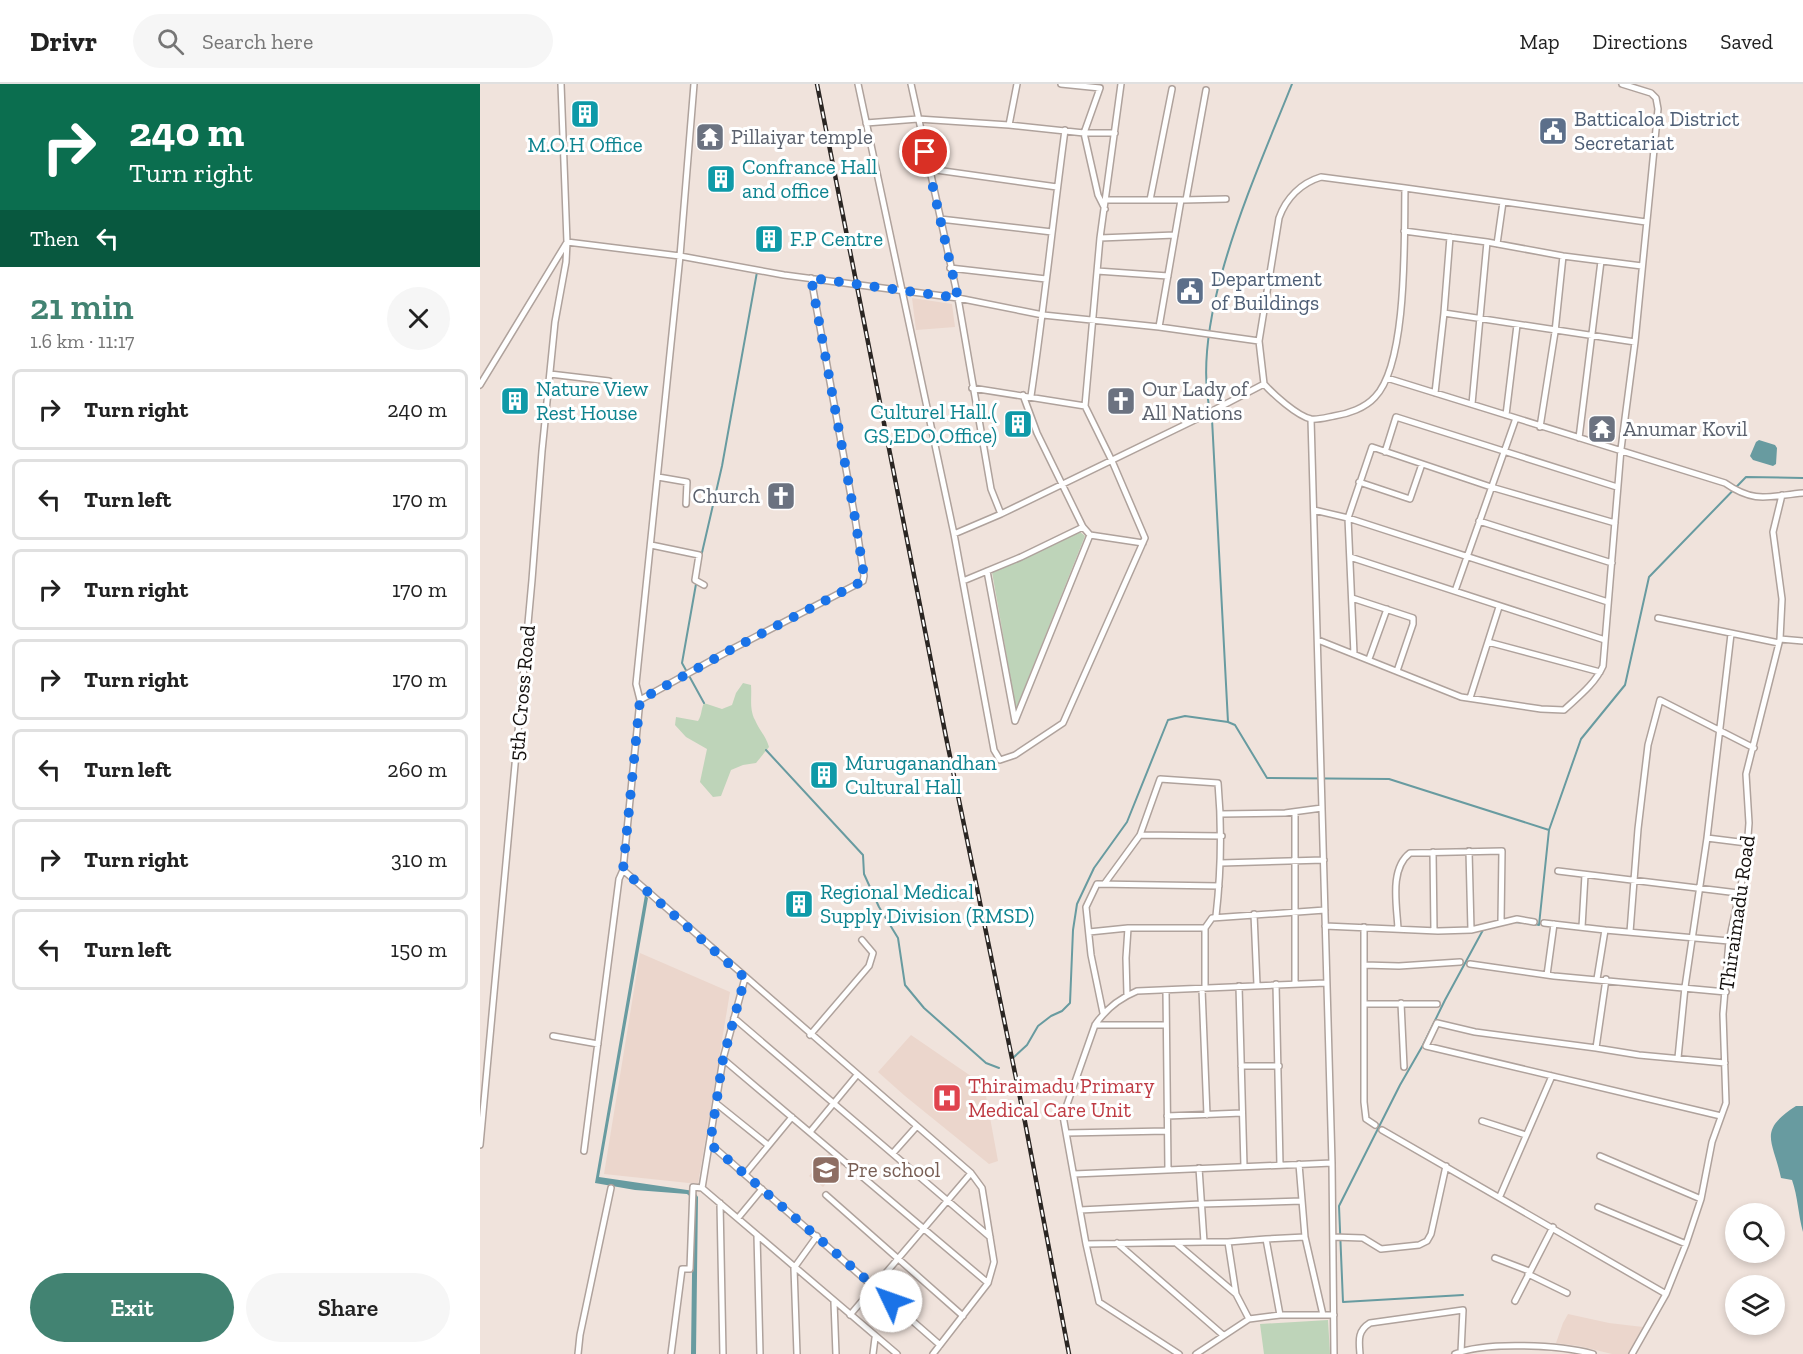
<!DOCTYPE html>
<html lang="en">
<head>
<meta charset="utf-8">
<style>
	body { margin:0; font-family:"Zilla Slab",serif; background:#f6f6f6; color:#222; height:100vh; display:flex; flex-direction:column; font-size:22px; white-space:nowrap }
	* { box-sizing:border-box; margin:0 }
	p { font-size:20px; color:#767676 }
	.icon { flex:none; width:33px; height:33px; fill:none; stroke:currentColor; stroke-width:2; stroke-linecap:round; stroke-linejoin:round }
	.map { position:relative; flex:1; overflow:hidden }
	.side { display:flex; flex-direction:column; background:#fff; width:480px }
	.side>* { flex:none }
	.banner { background:#0b6e4f; color:#fff; overflow:hidden }
	.fabs { position:absolute; left:1245px; top:1119px; display:grid; gap:12px }
	.fabs a { display:grid; place-items:center; width:60px; height:60px; border-radius:50%; background:#fff; box-shadow:0 3px 9px #0003; font-size:30px }
	.pin { position:absolute; display:grid; place-items:center; width:51px; height:51px; color:#fff; margin:-26px; border:3px solid #fff; border-radius:50%; box-shadow:0 2px 6px #0007 }
	.me { position:absolute; width:66px; margin:-33px; rotate:312deg; stroke-linejoin:round; filter:drop-shadow(0 0 4px #0008) }
	.turn { display:flex; align-items:center; gap:21px; height:126px; padding:0 30px; font-size:27px }
	.turn .icon { width:78px; height:78px; stroke-width:2.5 }
	.turn b { display:block; font-size:42px; line-height:51px }
	.then { display:flex; align-items:center; height:57px; padding:0 30px; background:#0003; gap:12px; font-size:22px }
	.round { display:grid; place-items:center; flex:none; width:63px; height:63px; border-radius:32px; background:#f6f6f6 }
	.head { display:flex; align-items:center; justify-content:space-between; height:102px; padding:0 30px }
	h1 { font-size:36px; font-weight:600; line-height:45px; color:#428372 }
	.primary-button { display:flex; gap:12px; margin-top:auto; padding:12px 30px }
	.primary-button a { flex:1; height:69px; border-radius:36px; background:#428372; color:#fff; font-size:24px; font-weight:600; line-height:69px; text-align:center }
	.primary-button a+a { background:#f6f6f6; color:#222 }
	ul { padding:0; list-style:none }
	li { display:flex; align-items:center; gap:18px; height:81px; margin:0 12px 9px; padding:0 18px; border:3px solid #e0e0e0; border-radius:9px }
	li div { flex:1 }
	li b { display:block; font-size:22px }
	li em { font-style:normal }
	header { display:flex; align-items:center; gap:36px; box-sizing:border-box; height:84px; padding:0 30px; background:#fff; border-bottom:2px solid #e0e0e0 }
	header strong { font-size:28px }
	nav { display:flex; gap:33px; margin-inline-start:auto; font-size:21px }
	.search { width:420px; height:54px; background:#f6f6f6; display:flex; align-items:center; gap:15px; box-sizing:border-box; padding:0 21px; border-radius:33px; color:#767676; font-size:22px }
	main { display:flex; flex:1; min-height:0 }
	.map>svg:first-child { display:block }
	.built { fill:#ebd6cc }
	.green { fill:#bed4b9 }
	.water { fill:#689ba0 }
	.lines { fill:none; stroke-linecap:round; stroke-linejoin:round }
	.stream { stroke:#689ba0; stroke-width:2 }
	.minor-casing { stroke:#afa29c; stroke-width:8 }
	.minor { stroke:#fff; stroke-width:5 }
	.rail-casing { stroke:#2b2623; stroke-width:4.5 }
	.rail { stroke:#fff; stroke-width:2; stroke-dasharray:7; stroke-linecap:butt }
	.route { stroke:#1a73e8; stroke-width:10; stroke-dasharray:0 18 }
	.labels { text-anchor:middle; stroke-width:6; stroke-linejoin:round; paint-order:stroke }
	.service-label { font-size:21px; fill:#4e5e75; stroke:#fff; text-anchor:start }
	.worship-label { font-size:21px; fill:#5b616d; stroke:#fff; text-anchor:start }
	.culture-label { font-size:21px; fill:#0d838f; stroke:#fff; text-anchor:start }
	.street-label { font-size:21px; fill:#14100d; stroke:#fff }
	.health-label { font-size:21px; fill:#be3a42; stroke:#fff; text-anchor:start }
	.education-label { font-size:21px; fill:#785e54; stroke:#fff; text-anchor:start }
</style>
</head>
<body>
<header>
<strong>Drivr</strong>
<div class="search"><svg class="icon" aria-label="search" viewBox="0 0 24 24"><circle cx="10" cy="10" r="6"/><path d="M15 15l6 6"/></svg>Search here</div>
<nav><a>Map</a><a>Directions</a><a>Saved</a></nav>
</header>
<main>
<section class="side">
<div class="banner">
<div class="turn"><svg class="icon" aria-label="right" viewBox="0 0 24 24"><path d="M7 20v-9h11M14 6l5 5-5 5"/></svg><div><b>240 m</b>Turn right</div></div>
<div class="then">Then<svg class="icon" aria-label="left" viewBox="0 0 24 24"><path d="M17 20v-9H6M10 6l-5 5 5 5"/></svg></div>
</div>
<div class="head"><div><h1>21 min</h1><p>1.6 km · 11:17</p></div><a class="round"><svg class="icon" aria-label="close" viewBox="0 0 24 24"><path d="M6 6l12 12M18 6L6 18"/></svg></a></div>
<ul>
<li><svg class="icon" aria-label="right" viewBox="0 0 24 24"><path d="M7 20v-9h11M14 6l5 5-5 5"/></svg><div><b>Turn right</b></div><em>240 m</em></li>
<li><svg class="icon" aria-label="left" viewBox="0 0 24 24"><path d="M17 20v-9H6M10 6l-5 5 5 5"/></svg><div><b>Turn left</b></div><em>170 m</em></li>
<li><svg class="icon" aria-label="right" viewBox="0 0 24 24"><path d="M7 20v-9h11M14 6l5 5-5 5"/></svg><div><b>Turn right</b></div><em>170 m</em></li>
<li><svg class="icon" aria-label="right" viewBox="0 0 24 24"><path d="M7 20v-9h11M14 6l5 5-5 5"/></svg><div><b>Turn right</b></div><em>170 m</em></li>
<li><svg class="icon" aria-label="left" viewBox="0 0 24 24"><path d="M17 20v-9H6M10 6l-5 5 5 5"/></svg><div><b>Turn left</b></div><em>260 m</em></li>
<li><svg class="icon" aria-label="right" viewBox="0 0 24 24"><path d="M7 20v-9h11M14 6l5 5-5 5"/></svg><div><b>Turn right</b></div><em>310 m</em></li>
<li><svg class="icon" aria-label="left" viewBox="0 0 24 24"><path d="M17 20v-9H6M10 6l-5 5 5 5"/></svg><div><b>Turn left</b></div><em>150 m</em></li>
</ul>
<div class="primary-button"><a>Exit</a><a>Share</a></div>
</section>
<div class="map">
<svg width="1323" height="1270" viewBox="0 0 1323 1270">
	<rect width="100%" height="100%" fill="#f0e3dc"/>
	<!-- built -->
	<path class="built" d="M432,214L472,220L475,243L436,246Z
		M160,869L250,908L218,1100L124,1090Z
		M431,951L504,1001L518,1077L509,1080L425,1012L398,988Z
		M350,1068L363,1080L343,1103L329,1092Z
		M1088,1230L1129,1239L1163,1243L1148,1270H1132L1099,1262L1076,1259L1083,1239Z"/>
	<!-- green -->
	<path class="green" d="M599,447L605,452L536,625L512,488Z
		M263,599L271,601C272,614 269,624 275,636C279,646 286,652 289,663L276,679L263,681L251,686L241,712L233,713L220,698L227,665L206,653L195,641L196,633L218,637C222,631 221,625 224,619L242,625L252,621L256,609Z
		M848,1236L850,1270H784L780,1240Z"/>
	<!-- water -->
	<path class="water" d="M1279,356L1295,361L1297,364L1296,380L1293,382L1273,376L1270,372L1276,358Z
		M165,811L168,814L119,1093L214,1107L218,1113L216,1270H211L213,1115L207,1110L155,1106L115,1099Z
		M1316,1022H1323V1148C1318,1130 1318,1113 1312,1096L1301,1094C1293,1056 1277,1047 1316,1022Z"/>
	<g class="lines">
		<!-- stream -->
		<path class="stream" d="M221,473L242,382L277,188
			M216,500L202,579L224,619
			M748,638L755,641L787,694L909,695L1069,746L1101,655L1145,601L1169,493L1266,393L1323,394
			M286,666L383,771L384,790L399,823L418,854L425,901L444,924L506,979L519,984
			M1034,838L1046,839
			M1055,840L1059,841L1069,746
			M534,973L547,961L558,942L571,932L582,927L590,919L593,846L597,820L614,784L647,738L688,636L705,632L748,638L732,335C705,241 777,89 812,0
			M983,1211L863,1218L859,1122L920,1001L943,961L965,916L1003,846L1006,845"/>
		<!-- minor casing -->
		<g class="minor-casing">
			<path id="minor" d="M378,0L474,450L514,666L520,676L535,671L583,639L665,454L632,377L605,322L620,154L641,0
				M431,0L478,214L511,405L521,430
				M581,0L620,4L604,49L618,111L625,125
				M386,39L438,35L529,41L604,49H635
				M529,41L537,0
				M449,85L577,103
				M841,93L925,104C924,152 928,279 895,313C885,324 868,330 854,332C848,333 838,336 831,335C817,332 793,310 784,300L779,257L799,134C806,114 821,99 841,93Z
				M925,104L1166,138
				M626,116H701L679,243
				M670,116L692,5
				M703,116L746,115
				M706,116L726,6
				M460,135L572,148
				M924,147L1007,158L1083,172L1162,182
				M620,154L695,151
				M1017,160L1023,118
				M470,184L566,195
				M617,187L688,192
				M964,229L1155,258
				M70,290L129,297
				M907,294L1245,399C1275,420 1289,412 1323,409
				M0,301L87,158L81,0
				M492,304L605,322
				M955,309L964,229L970,153
				M551,312C564,224 573,135 585,46
				M992,320L1007,158
				M734,326L784,300
				M1026,331L1037,241
				M831,335L852,1079L854,1270
				M1060,343L1075,248L1083,172
				M1099,354L1121,177
				M905,368L916,333L1137,403
				M178,393L207,398L206,420
				M879,398L930,415L942,380
				M834,426L868,434L1128,518
				M999,437L1132,479
				M474,450L521,430L725,331
				M610,451L663,459
				M171,461L219,471L215,496L224,501
				M870,473L1125,556
				M507,487L535,637L610,451L603,443L557,349L543,311
				M483,497L541,473L603,443
				M975,507L1036,334
				M872,514L933,534V540L917,587
				M1178,534L1299,559
				M1300,555L1323,557
				M838,556L981,613L1061,625L1084,626C1098,613 1115,600 1123,582L1141,365L1155,258L1178,25L1176,14L1171,9L1142,0
				M1008,558L1120,588
				M874,570L868,434L892,363L1011,403L1135,439
				M889,575L907,525
				M990,614L1019,523
				M160,616L254,564L383,497L384,492L375,434L331,194
				M815,728V899
				M741,730L805,729L842,724
				M660,751L742,752
				M1227,754L1267,759
				M989,767L991,846
				M953,768L954,847
				M741,779L844,776
				M143,786L491,1089L502,1104L514,1178L508,1199L453,1270
				M1078,787L1258,809
				M625,799L660,751L680,695L738,699C742,744 741,788 736,832
				M774,830L777,901
				M1064,839L1125,846L1249,857
				M845,842L958,847L991,846L1037,835L1054,838
				M884,843V1018L886,1035L895,1041
				M1102,843L1105,791
				M918,845C917,822 909,785 930,769L1022,767L1021,837
				M609,848L648,844H725
				M1150,848L1158,745L1168,661L1180,616L1274,664
				M990,880L1074,892L1246,908
				M884,881L919,882L980,878
				M1067,891L1074,840
				M265,894L243,975L222,1104L417,1270
				M1117,895L1125,846
				M1126,895L1116,964L1159,971L1245,979
				M796,900L800,1081
				M759,902L764,1082
				M725,904V844L732,834L845,826
				M722,905L727,1031
				M686,906L688,1085
				M647,911L646,874L648,844
				M921,919L924,983
				M884,920H957
				M623,929L611,871L606,823L617,800L739,802
				M254,934L510,1153
				M615,941H686
				M330,951L389,882L393,869L382,856
				M73,952L118,960
				M1116,964L995,948L957,939L946,962L1241,1032
				M1198,974L1205,903L1227,754L1251,550
				M243,975L508,1199
				M761,982H799
				M237,1020L288,1061
				M687,1032L762,1029
				M1002,1037L1046,1051
				M902,1046L1186,1210
				M330,1048L377,991
				M586,1049L687,1047
				M230,1060L460,1261
				M0,1061L52,496L62,367L75,238L86,178L87,158L200,172L214,0
				M104,1067L139,795L143,786L160,616L156,600L200,172L304,191L478,214L563,231L679,243L779,257
				M413,1069L437,1042
				M1120,1072L1221,1115
				M819,1080L825,1153L843,1231
				M265,1090L312,1033
				M594,1090L852,1079
				M346,1111L483,1232
				M1020,1112L1072,992
				M240,1119L243,1270
				M1118,1123L1206,1160
				M600,1126L721,1120L822,1117
				M258,1134L282,1105
				M277,1151L280,1270
				M853,1153L883,1154L901,1165L939,1161L947,1157L951,1150L966,1082
				M786,1155L825,1153
				M724,1158H748L756,1210L769,1235
				M748,1158L786,1155L800,1231
				M637,1159L743,1251
				M696,1159L756,1210
				M606,1160L724,1158L719,1084
				M1015,1174L1049,1187
				M1048,1190L1087,1209
				M1035,1217L1073,1143
				M354,1218L356,1270
				M370,1231L491,1089
				M98,1270L100,1251L131,1104
				M191,1270L202,1185H210L213,1103L222,1104
				M317,1270L314,1184L337,1152
				M393,1270L395,1254
				M699,1270L619,1218L606,1160L583,1032L615,941C625,926 640,914 657,907L846,899
				M716,1270L769,1235L800,1231H854
				M880,1270C879,1257 877,1247 890,1239L983,1226L981,1268
				M975,1270C1005,1257 1081,1261 1113,1270
				M1152,1270L1186,1210L1206,1160L1221,1115L1232,1058L1246,1019L1243,930L1249,857L1266,778L1269,739L1266,690L1300,555L1302,515L1293,448L1302,411"/>
		</g>
		<!-- minor -->
		<use href="#minor" class="minor"/>
		<!-- rail casing -->
		<g class="rail-casing">
			<path id="rail" d="M337,0L466,653L545,1038L589,1270"/>
		</g>
		<!-- rail -->
		<use href="#rail" class="rail"/>
	</g>
	<g class="lines">
		<!-- route -->
		<path class="route" d="M411,1217L230,1060L243,975L265,894L143,786L160,616L254,564L383,497L384,492L375,434L331,194L478,214L445,68"/>
	</g>
	<!-- icons -->
	<defs>
		<g id="building-square" transform="scale(1.5)"><rect x="-9" y="-9" width="18" height="18" rx="4" fill="#0f9aa8" stroke="#fff"/><path d="M-4-6H4V6H1V3H-1V6H-4ZM-2.5-4.3h1.7v1.8h-1.7ZM.8-4.3h1.7v1.8H.8ZM-2.5-1h1.7V.8h-1.7ZM.8-1h1.7V.8H.8Z" fill="#fff"/></g>
		<g id="civic-square" transform="scale(1.5)"><rect x="-9" y="-9" width="18" height="18" rx="4" fill="#5c6f8a" stroke="#fff"/><path d="M-.6-6.5H3V-4.5H.6V-3L4-1V1h2V6H-6V1h2V-1L-.6-3ZM-1.2 2.5V6h2.4V2.5Z" fill="#fff"/></g>
		<g id="temple-square" transform="scale(1.5)"><rect x="-9" y="-9" width="18" height="18" rx="4" fill="#6b7280" stroke="#fff"/><path d="M0-6L5-2H3V0L6.5 2.5H4V6H1.5V3h-3V6H-4V2.5H-6.5L-3 0V-2H-5Z" fill="#fff"/></g>
		<g id="church-square" transform="scale(1.5)"><rect x="-9" y="-9" width="18" height="18" rx="4" fill="#6b7280" stroke="#fff"/><path d="M-1.2-6h2.4v3.5h3.3v2.4h-3.3V6h-2.4V-.1h-3.3v-2.4h3.3Z" fill="#fff"/></g>
		<g id="hospital-square" transform="scale(1.5)"><rect x="-9" y="-9" width="18" height="18" rx="4" fill="#e0444e" stroke="#fff"/><path d="M-5-5h3v3.5h4V-5h3V5h-3V1.5h-4V5h-3Z" fill="#fff"/></g>
		<g id="school-square" transform="scale(1.5)"><rect x="-9" y="-9" width="18" height="18" rx="4" fill="#8d6e63" stroke="#fff"/><path d="M0-5L7-2L0 1L-7-2ZM-4 1L0 2.5L4 1V4Q0 6-4 4Z" fill="#fff"/></g>
	</defs>
	<g fill-rule="evenodd">
		<use href="#building-square" x="105" y="30"/>
		<use href="#civic-square" x="1073" y="47"/>
		<use href="#temple-square" x="230" y="53"/>
		<use href="#building-square" x="241" y="95"/>
		<use href="#building-square" x="289" y="155"/>
		<use href="#civic-square" x="710" y="207"/>
		<use href="#building-square" x="35" y="317"/>
		<use href="#church-square" x="641" y="317"/>
		<use href="#building-square" x="538" y="340"/>
		<use href="#temple-square" x="1122" y="345"/>
		<use href="#church-square" x="301" y="412"/>
		<use href="#building-square" x="344" y="691"/>
		<use href="#building-square" x="319" y="820"/>
		<use href="#hospital-square" x="467" y="1014"/>
		<use href="#school-square" x="346" y="1086"/>
	</g>
	<g class="labels">
		<!-- service labels -->
		<g class="service-label">
			<text x="1094" y="42">Batticaloa District<tspan x="1094" dy="24">Secretariat</tspan></text>
			<text x="731" y="202">Department<tspan x="731" dy="24">of Buildings</tspan></text>
		</g>
		<!-- worship labels -->
		<g class="worship-label">
			<text x="251" y="60">Pillaiyar temple</text>
			<text x="662" y="312">Our Lady of<tspan x="662" dy="24">All Nations</tspan></text>
			<text x="1143" y="352">Anumar Kovil</text>
			<text x="280" y="419" text-anchor="end">Church</text>
		</g>
		<!-- culture labels -->
		<g class="culture-label">
			<text x="105" y="68" text-anchor="middle">M.O.H Office</text>
			<text x="262" y="90">Confrance Hall<tspan x="262" dy="24">and office</tspan></text>
			<text x="310" y="162">F.P Centre</text>
			<text x="56" y="312">Nature View<tspan x="56" dy="24">Rest House</tspan></text>
			<text x="517" y="335" text-anchor="end">Culturel Hall.(<tspan x="517" dy="24">GS,EDO.Office)</tspan></text>
			<text x="365" y="686">Muruganandhan<tspan x="365" dy="24">Cultural Hall</tspan></text>
			<text x="340" y="815">Regional Medical<tspan x="340" dy="24">Supply Division (RMSD)</tspan></text>
		</g>
		<!-- street labels -->
		<g class="street-label">
			<text transform="translate(42 609) rotate(-85)" y="7">5th Cross Road</text>
			<text transform="translate(1257 829) rotate(-82)" y="7">Thiraimadu Road</text>
		</g>
		<!-- health labels -->
		<g class="health-label">
			<text x="488" y="1009">Thiraimadu Primary<tspan x="488" dy="24">Medical Care Unit</tspan></text>
		</g>
		<!-- education labels -->
		<g class="education-label">
			<text x="367" y="1093">Pre school</text>
		</g>
	</g>
</svg>
<div class="fabs">
<a><svg class="icon" aria-label="search" viewBox="0 0 24 24"><circle cx="10" cy="10" r="6"/><path d="M15 15l6 6"/></svg></a>
<a><svg class="icon" aria-label="layers" viewBox="0 0 24 24"><path d="M12 4l9 5-9 5-9-5zM3 14l9 5 9-5"/></svg></a>
</div>
<div class="pin" style="left:445px;top:68px;background:#d93025"><svg class="icon" aria-label="arrive" viewBox="0 0 24 24"><path d="M6 21V4h12l-3 4 3 4H6"/></svg></div>
<svg class="me" style="left:411px;top:1217px" viewBox="-20 -20 40 40"><circle r="19" fill="#fff"/><path d="M0-13L10 11 0 6-10 11z" fill="#1a73e8"/></svg>
</div>
</main>
</body>
</html>
